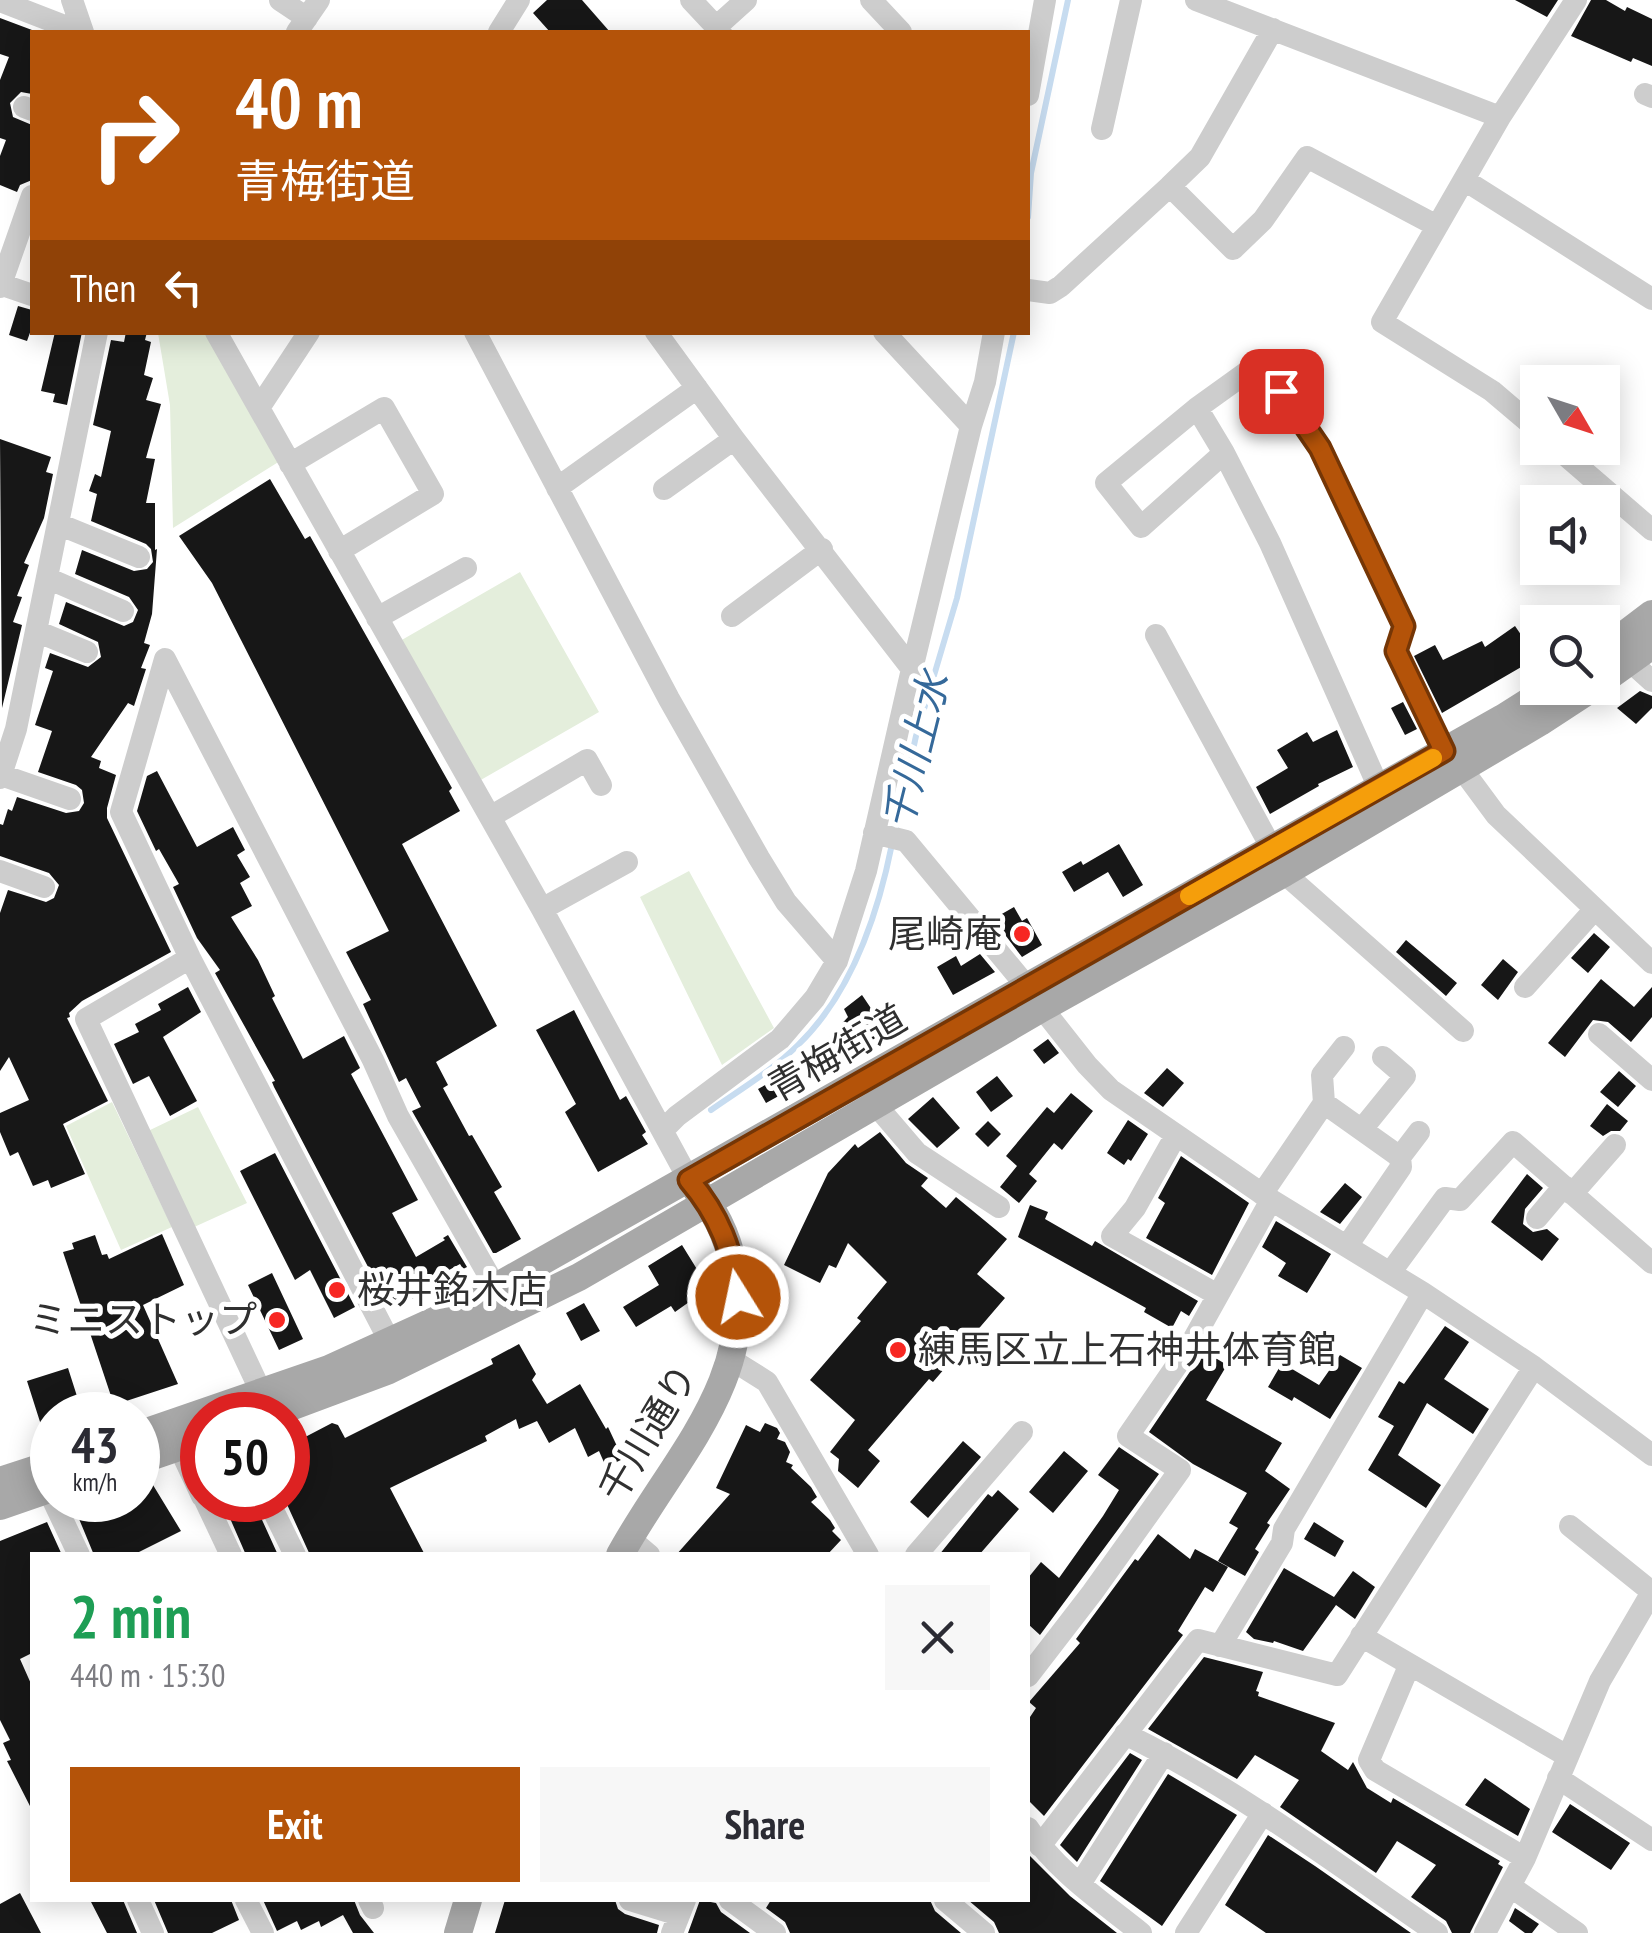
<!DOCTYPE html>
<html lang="en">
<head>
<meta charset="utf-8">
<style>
	body { margin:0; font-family:"PT Sans Narrow","Noto Sans JP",sans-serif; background:#f7f7f7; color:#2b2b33; height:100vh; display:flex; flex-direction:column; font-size:38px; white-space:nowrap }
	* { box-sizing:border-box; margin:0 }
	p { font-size:32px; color:#7c7c81 }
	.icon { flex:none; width:55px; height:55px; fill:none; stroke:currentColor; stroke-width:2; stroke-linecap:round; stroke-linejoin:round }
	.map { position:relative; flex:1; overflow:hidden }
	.side { position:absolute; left:30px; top:1552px; width:1000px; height:350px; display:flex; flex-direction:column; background:#fff; border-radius:0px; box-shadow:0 5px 25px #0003 }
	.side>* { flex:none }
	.banner { position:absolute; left:30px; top:30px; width:1000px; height:305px; border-radius:0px; box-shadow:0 5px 25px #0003; background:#b45309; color:#fff; overflow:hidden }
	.needle { width:65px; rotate:129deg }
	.tools { position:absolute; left:1520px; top:365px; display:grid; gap:20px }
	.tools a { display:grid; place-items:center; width:100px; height:100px; border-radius:0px; background:#fff; box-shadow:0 5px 25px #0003; font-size:50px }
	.speed { position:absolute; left:30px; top:1392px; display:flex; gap:20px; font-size:50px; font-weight:700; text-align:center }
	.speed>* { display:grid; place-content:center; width:130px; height:130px; border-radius:50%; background:#fff; box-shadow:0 5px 25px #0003; line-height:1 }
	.speed small { font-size:25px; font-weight:400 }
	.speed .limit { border:15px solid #d22; background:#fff; color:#111 }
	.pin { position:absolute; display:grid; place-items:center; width:85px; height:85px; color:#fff; margin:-42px; border-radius:20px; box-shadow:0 5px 15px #0006 }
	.me { position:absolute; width:110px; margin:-55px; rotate:350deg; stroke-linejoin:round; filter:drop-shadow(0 0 8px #0008) }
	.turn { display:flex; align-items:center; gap:35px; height:210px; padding:0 40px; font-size:45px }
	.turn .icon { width:130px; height:130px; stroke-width:2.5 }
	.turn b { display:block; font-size:70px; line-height:85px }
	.then { display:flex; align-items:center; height:95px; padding:0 40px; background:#0003; gap:20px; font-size:38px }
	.round { display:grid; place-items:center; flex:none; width:105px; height:105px; border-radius:0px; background:#f7f7f7 }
	.summary { display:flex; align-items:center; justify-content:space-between; height:170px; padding:0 40px }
	h1 { font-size:60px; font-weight:700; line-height:75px; color:#1e9e55 }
	.primary-button { display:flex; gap:20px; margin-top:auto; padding:20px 40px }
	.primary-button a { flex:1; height:115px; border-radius:0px; background:#b45309; color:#fff; font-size:40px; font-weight:700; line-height:115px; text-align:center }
	.primary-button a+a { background:#f7f7f7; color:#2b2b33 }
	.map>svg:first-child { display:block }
	.green { fill:#e4eedc }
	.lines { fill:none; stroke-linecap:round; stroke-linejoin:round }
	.stream { stroke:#c7dcf0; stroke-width:6 }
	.building { fill:#171717 }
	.minor { stroke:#cdcdcd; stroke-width:22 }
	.major { stroke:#a8a8a8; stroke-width:28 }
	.route-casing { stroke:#753606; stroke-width:25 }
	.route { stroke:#b45309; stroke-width:18 }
	.slow { stroke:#f59e0b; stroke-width:18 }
	.poi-dot { fill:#f72722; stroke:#fff; stroke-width:4 }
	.labels { text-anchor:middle; stroke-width:10; stroke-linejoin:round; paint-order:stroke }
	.poi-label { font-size:38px; fill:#303030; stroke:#fff; text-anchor:end }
	.street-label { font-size:38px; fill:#303030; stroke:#fff }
	.water-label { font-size:40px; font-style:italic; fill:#35699a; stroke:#fff }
</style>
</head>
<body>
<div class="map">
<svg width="1652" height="1933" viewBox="0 0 1652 1933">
	<rect width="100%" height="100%" fill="#fff"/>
	<!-- green -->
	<path class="green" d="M158,333H206L280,461L173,528L170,405Z
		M520,572L599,712L479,781L400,641Z
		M689,871L774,1028L722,1065L640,897Z
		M112,1102L172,1227L121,1250L66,1126Z
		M198,1107L247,1203L192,1228L148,1131Z"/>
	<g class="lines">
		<!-- stream -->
		<path class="stream" d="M1028,217L1031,173L1068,0
			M895,832L916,736L957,598L1014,332
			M711,1110C741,1089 773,1070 798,1045C851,994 878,914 892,844"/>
	</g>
	<!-- building -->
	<path class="building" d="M547,0H582L610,32H550L533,13Z
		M1515,0H1558L1547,17Z
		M1591,0H1606L1625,11L1627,7L1652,19V66L1633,58L1631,62L1571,36Z
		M0,18L32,30V94L21,92L10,103L13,117L32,125V180L20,185L17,192L0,185V156L6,140L0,138V80L9,57L0,54Z
		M18,306L32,310V327L27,341L9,335Z
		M55,332H82L67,405L53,402L55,394L41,391Z
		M126,332H147L145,340L151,342L144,375L153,378L146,400L161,404L146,458L155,459L146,503H155V550L157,549L152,614L144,643L150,645L141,668L146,669L134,706L128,703L91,757L101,761L99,768L116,775L107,808V818L171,952L82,1001L69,1013L70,1017L67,1018L108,1101L63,1124L85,1174L51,1188L48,1180L33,1186L18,1152L10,1156L0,1132V1113L29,1100L9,1057L0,1071V913L8,890L46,902L54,898L59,885L49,873L0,856V824L3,825L8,809L12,811L17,797L66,813L79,811L84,803L82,790L76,785L38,772L52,731L35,725L53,671L45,668L50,653L88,667L101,657L98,642L59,624L66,602L124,626L133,622L138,610L129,597L75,574L82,550L134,571L147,569L153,562L151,549L146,544L91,521L97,494L89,491L95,474L101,477L111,431L93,425L111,340L124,342Z
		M0,439L51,457L46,472L53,474L44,518L24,563L29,565L17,596L22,597L13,622L22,625L2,708Z
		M270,479L305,539L310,536L452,788L449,791L460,811L402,844L497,1026L436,1062L448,1085L443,1088L469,1136L472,1135L502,1187L494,1192L521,1239L496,1253H493L412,1111L421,1107L406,1078L399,1082L363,1004L371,1000L346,952L389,931L212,583L179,536Z
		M1515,626L1537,658L1442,713L1414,656L1435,645L1443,660L1482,641L1485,647Z
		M1640,691L1652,696V708L1636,724L1617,708Z
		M1403,702L1417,729L1405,735L1391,708Z
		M1337,730L1353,767L1318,784L1319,786L1270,814L1256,787L1288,768L1277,750L1307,732L1313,742Z
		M157,771L197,847L233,827L245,850L237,855L250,877L240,883L252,906L231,917L258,960L275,996L272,998L303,1059L344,1036L360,1068L351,1074L418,1200L392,1213L416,1257L445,1240L443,1238L448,1235L467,1267L463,1269L460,1264L429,1281L432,1287L412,1299L410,1296L389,1307L274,1087L272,1082L275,1081L215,973L220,970L197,938L173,887L179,884L159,849L156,851L137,811L147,776Z
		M1119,844L1143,885L1123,897L1108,872L1074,892L1062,872L1081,861L1083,865Z
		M1014,907L1022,921L1027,918L1042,945L1022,957L993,919Z
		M1594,933L1610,947L1588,973L1571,958Z
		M1406,940L1457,983L1446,996L1396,952Z
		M980,954L995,972L953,995L937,967L956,956L961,966Z
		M1503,959L1518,972L1498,1000L1481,985Z
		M1601,979L1634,1007L1652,987V1017L1631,1042L1608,1022L1593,1020L1565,1057L1548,1043Z
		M188,987L201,1012L163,1037L197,1101L170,1116L149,1076L133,1084L114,1044L139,1032L135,1024L161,1010L158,1004Z
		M862,995L887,1032L870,1041L868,1037L833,1060L823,1044L848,1017L844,1009Z
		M574,1010L620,1100L626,1096L646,1132L642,1135L648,1144L598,1172L565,1112L576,1104L536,1030Z
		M1048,1039L1059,1053L1044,1064L1033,1050Z
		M1167,1068L1184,1083L1163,1107L1144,1093Z
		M1619,1071L1636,1086L1618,1107L1600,1092Z
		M997,1076L1013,1096L991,1112L976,1092Z
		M776,1079L784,1093L766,1103L758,1089Z
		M1071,1093L1093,1111L1062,1150L1054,1143L1029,1174L1037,1181L1019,1203L1000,1187L1017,1166L1006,1156L1047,1107L1054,1113Z
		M933,1097L960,1128L937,1148L908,1119Z
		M1607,1104L1628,1121L1620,1131H1611L1603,1136L1590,1126Z
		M1128,1120L1148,1134L1131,1161L1128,1159L1124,1165L1107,1153Z
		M988,1121L1001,1134L988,1147L975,1134Z
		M880,1132L906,1163L928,1178L921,1186L946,1208L956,1197L1007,1239L977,1274L1005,1298L933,1382L929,1379L868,1450L880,1461L858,1488L838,1471L839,1459L830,1452L855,1420L810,1380L861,1321L857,1318L887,1282L848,1243L836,1268L829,1265L820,1283L784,1265L828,1173L855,1144L858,1148Z
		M275,1153L355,1307L334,1318L310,1270L295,1280L240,1171Z
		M1181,1156L1249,1203L1212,1275L1146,1238L1165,1203L1158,1198Z
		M1527,1174L1543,1188L1525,1209L1523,1224L1533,1232L1547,1229L1559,1239L1542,1261L1491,1222Z
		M1345,1183L1362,1197L1340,1224L1320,1212Z
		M1030,1205L1048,1212L1045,1219L1092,1246L1095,1241L1198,1301L1189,1316L1181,1311L1172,1328L1144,1312L1146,1308L1018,1237Z
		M1276,1221L1331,1254L1307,1293L1278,1276L1286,1263L1262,1247Z
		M162,1234L184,1285L143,1305L178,1384L114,1405L63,1252L74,1249L72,1243L95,1235L102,1255L107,1254L109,1259Z
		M682,1245L703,1279L693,1285L699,1295L675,1312L671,1306L636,1327L623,1307L659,1285L648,1266Z
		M272,1273L303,1339L279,1350L248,1285Z
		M584,1303L600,1331L581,1341L566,1313Z
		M1445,1326L1469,1342L1444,1379L1489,1409L1473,1434L1427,1403L1398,1455L1441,1485L1426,1508L1368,1470L1394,1426L1378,1417L1399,1381L1404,1384Z
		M519,1344L536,1374L532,1380L547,1404L580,1384L606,1429L608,1427L623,1459L606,1467L599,1451L588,1457L575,1428L549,1443L537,1421L519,1429L516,1419L485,1436L487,1441L390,1488L425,1555H310L285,1500H288V1446L332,1423L338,1425L345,1438L493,1364L491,1359Z
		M1204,1351L1227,1365L1206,1400L1282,1443L1265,1471L1290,1489L1267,1523L1270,1525L1255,1549L1259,1552L1245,1576L1218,1561L1238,1528L1229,1523L1247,1493L1193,1464L1149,1432Z
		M1340,1355L1362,1368L1330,1419L1294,1397L1292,1401L1268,1387L1282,1363L1319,1385Z
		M68,1368L83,1415H52V1447H48L27,1381Z
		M765,1423L777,1428L780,1433L777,1439L785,1442L790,1452L786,1462L793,1465L791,1468L811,1487L817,1497L811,1502L830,1520L835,1528L832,1531L841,1540L827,1555H676L730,1494L716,1488L746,1425L760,1432Z
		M963,1441L981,1457L928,1518L910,1502Z
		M1119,1447L1159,1474L1040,1635L1028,1624V1578L1041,1562L1059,1578L1103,1516L1119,1490L1098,1475Z
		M1064,1451L1088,1471L1053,1513L1029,1492Z
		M153,1485L181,1531L133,1555H94L77,1514L97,1505L99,1508L115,1501L116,1504L138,1500V1493Z
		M998,1490L1019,1509L979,1555H939L988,1494L992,1497Z
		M222,1500H253L278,1555H246Z
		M47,1522L62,1555H32V1653L20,1659L32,1686V1810L7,1761L11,1760L3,1743L10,1740L0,1720V1541Z
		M1314,1522L1344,1541L1335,1557L1304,1539Z
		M1158,1534L1190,1559L1195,1549L1228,1567L1213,1592L1205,1587L1178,1631L1183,1635L1044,1816L1028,1800V1720L1036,1708L1029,1702L1080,1643L1076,1639L1135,1559L1138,1561Z
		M1284,1568L1334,1597L1353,1571L1375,1587L1355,1619L1336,1605L1303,1651L1274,1641L1273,1643L1254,1639L1246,1632Z
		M1204,1657L1263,1672L1256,1691L1259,1692L1258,1696L1335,1723L1321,1751L1348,1770L1353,1762L1367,1788L1391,1803L1393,1798L1500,1861L1498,1864L1503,1867L1470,1933H1452L1446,1921L1411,1897L1436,1865L1397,1841L1376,1873L1280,1807L1299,1780L1255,1755L1237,1779L1148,1729Z
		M1130,1753L1142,1760L1077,1862L1060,1845Z
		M1168,1774L1237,1815L1162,1926L1100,1881Z
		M1485,1778L1530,1809L1518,1836L1465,1805Z
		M1570,1804L1630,1843L1611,1870L1552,1832Z
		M1268,1835L1315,1866L1411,1933H1266L1225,1905Z
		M1028,1854L1070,1896L1117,1933H999L994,1922L968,1900H1028Z
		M20,1893L41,1933H0V1904Z
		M90,1900H123L137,1933H107Z
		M154,1900H231L239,1920L212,1933H168Z
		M263,1900H354L360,1915L374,1933H353L343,1915L321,1927L319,1921L301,1930L297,1921L277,1931Z
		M505,1900H615L618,1909L625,1914L659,1925L657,1933H495Z
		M700,1900L716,1903L721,1912L750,1933H688Z
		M771,1900H930L935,1911L961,1933H790L785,1922L766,1908Z
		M1515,1908L1539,1924L1532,1933H1525L1509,1921Z"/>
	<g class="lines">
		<!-- minor -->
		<path class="minor" d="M72,0L83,32
			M280,0L307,18
			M691,0L721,32
			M871,0L901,32
			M1196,0L1500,117
			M0,1L80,32
			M716,27L746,0
			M297,32L319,0
			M499,32L519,0
			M1645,94L1652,97
			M1028,95L1045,0
			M24,107L32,110
			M1102,129L1131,0
			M1466,181L1652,299
			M1170,186L1200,157L1273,29
			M0,284L32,295
			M0,287L32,196
			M1028,290L1050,293L1061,286L1170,186L1233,249L1263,220L1307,157L1437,226
			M216,332L542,909L689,1180
			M475,332L669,699L759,858L786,902L837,961
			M656,332L734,439L912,669
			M884,332L971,426
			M259,408L309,332
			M1197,408L1224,453
			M1538,430L1492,391L1382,322L1500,117L1576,0
			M1557,448L1652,530
			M290,464L384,408L433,494L339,551
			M557,488L697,388
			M664,489L734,439
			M58,524L139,557
			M47,578L123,611
			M732,616L822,549
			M377,618L466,568
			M36,631L87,652
			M1156,635L1272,849
			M1631,662L1652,681
			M1462,769L1496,815L1652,963
			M1,775L70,799
			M0,778L16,729L97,332
			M1379,788L1270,543L1224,453L1141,527L1106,483L1197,408L1261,362L1320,448L1404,626L1395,651L1444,751
			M490,817L587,760L601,785
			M874,833L906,841L1028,988
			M0,871L44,887
			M1284,873L1463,1031
			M542,909L627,862
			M190,958L86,1019L262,1394
			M1525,987L1595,909
			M1042,1008L1087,1065L1111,1090L1271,1200L1423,1293L1534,1367L1652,1455
			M1599,1034L1652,1080
			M1324,1103L1322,1075L1344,1047
			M875,1104L917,1153L999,1207
			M1362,1129L1405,1076L1383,1057
			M663,1130L677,1116L780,1039L815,998L837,961L866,871L912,669L971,426L985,382L994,332
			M1176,1135L1135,1208L1112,1236L1218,1295
			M1400,1157L1419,1132
			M1262,1194L1324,1103L1400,1157L1401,1167L1347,1246
			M1572,1194L1615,1145
			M1537,1218L1564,1186
			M1390,1273L1445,1198L1460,1200L1513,1142L1652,1263
			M390,1342L190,958L121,812L165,659L373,1060L398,1116L496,1288
			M732,1360L767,1382L868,1555
			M179,1447L202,1496
			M53,1500L79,1555
			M205,1500L231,1555
			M268,1500L295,1555
			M629,1538L649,1555
			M916,1555L1022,1432
			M1361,1636L1567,1756
			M1220,1646L1282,1543L1284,1529L1423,1293
			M1409,1666L1369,1760L1375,1770L1525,1858
			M1028,1676L1092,1593L1180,1470L1128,1436L1188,1349L1271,1200
			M1125,1734C1236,1788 1336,1864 1437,1933
			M1558,1778L1652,1840
			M1028,1828C1056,1871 1101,1901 1141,1933
			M1040,1846L1198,1640L1337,1675L1534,1367
			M1080,1884L1164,1753
			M1510,1886L1577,1933
			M138,1900L153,1933
			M246,1900L263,1933
			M369,1900L373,1908
			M630,1900L679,1915
			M730,1900L775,1933
			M945,1900L984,1933
			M672,1933L685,1900
			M1186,1933L1263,1813
			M1485,1933L1525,1858L1600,1681L1652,1592L1570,1526"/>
		<!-- major -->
		<path class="major" d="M1602,652L1652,614
			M1602,681L1652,645
			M269,1415L387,1371L579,1277L1042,1008L1284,873L1540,722L1592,688
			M138,1435L329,1369L443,1317L1503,718L1551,688
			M138,1461L202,1439
			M0,1481L52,1464
			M0,1506L52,1488
			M620,1555C670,1462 760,1378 733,1264C727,1236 715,1210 696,1189
			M458,1933L468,1900"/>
	</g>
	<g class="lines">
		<!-- route casing -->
		<g class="route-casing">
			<path id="route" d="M738,1297C733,1251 719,1215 689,1180L1444,751L1396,651L1404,626L1320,448L1281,391"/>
		</g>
		<!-- route -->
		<use href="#route" class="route"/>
		<!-- slow -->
		<path class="slow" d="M1189,896L1433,758"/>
	</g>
	<!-- markers -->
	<g class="poi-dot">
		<circle cx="1022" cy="934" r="10"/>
		<circle cx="337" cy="1290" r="10"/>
		<circle cx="277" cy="1320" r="10"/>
		<circle cx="898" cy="1350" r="10"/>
	</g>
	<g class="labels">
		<!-- poi labels -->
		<g class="poi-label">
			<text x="1002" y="947">尾崎庵</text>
			<text x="357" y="1303" text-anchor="start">桜井銘木店</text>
			<text x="257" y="1333">ミニストップ</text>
			<text x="918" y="1363" text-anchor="start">練馬区立上石神井体育館</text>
		</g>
		<!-- street labels -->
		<g class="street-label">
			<text transform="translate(837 1053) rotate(-30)" y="13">青梅街道</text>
			<text transform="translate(648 1433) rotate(-59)" y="13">千川通り</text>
		</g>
		<!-- water labels -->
		<g class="water-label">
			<text transform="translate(916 751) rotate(-76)" y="14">千川上水</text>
		</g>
	</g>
</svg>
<div class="tools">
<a><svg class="needle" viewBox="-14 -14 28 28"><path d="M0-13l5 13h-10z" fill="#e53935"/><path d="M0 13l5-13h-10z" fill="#7c7c81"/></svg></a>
<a><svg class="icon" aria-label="sound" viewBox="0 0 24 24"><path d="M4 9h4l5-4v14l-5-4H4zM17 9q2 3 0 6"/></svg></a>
<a><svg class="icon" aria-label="search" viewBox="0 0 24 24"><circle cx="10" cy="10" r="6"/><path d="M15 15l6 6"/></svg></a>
</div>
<div class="speed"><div>43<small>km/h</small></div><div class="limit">50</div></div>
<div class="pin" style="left:1281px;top:391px;background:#d93025"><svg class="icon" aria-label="arrive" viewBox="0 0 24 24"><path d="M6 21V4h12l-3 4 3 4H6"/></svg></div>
<svg class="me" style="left:738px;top:1297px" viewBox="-20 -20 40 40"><circle r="17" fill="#b45309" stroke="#fff" stroke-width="3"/><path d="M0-11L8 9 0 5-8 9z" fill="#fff"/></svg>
<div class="banner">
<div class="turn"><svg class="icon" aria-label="right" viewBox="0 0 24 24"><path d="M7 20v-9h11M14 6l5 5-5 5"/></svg><div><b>40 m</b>青梅街道</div></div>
<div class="then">Then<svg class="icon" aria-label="left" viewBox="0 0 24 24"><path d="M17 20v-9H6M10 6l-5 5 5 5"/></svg></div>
</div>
<section class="side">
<div class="summary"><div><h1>2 min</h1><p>440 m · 15:30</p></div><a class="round"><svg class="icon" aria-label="close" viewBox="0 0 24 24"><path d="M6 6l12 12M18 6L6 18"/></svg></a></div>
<div class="primary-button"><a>Exit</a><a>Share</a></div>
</section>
</div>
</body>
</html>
